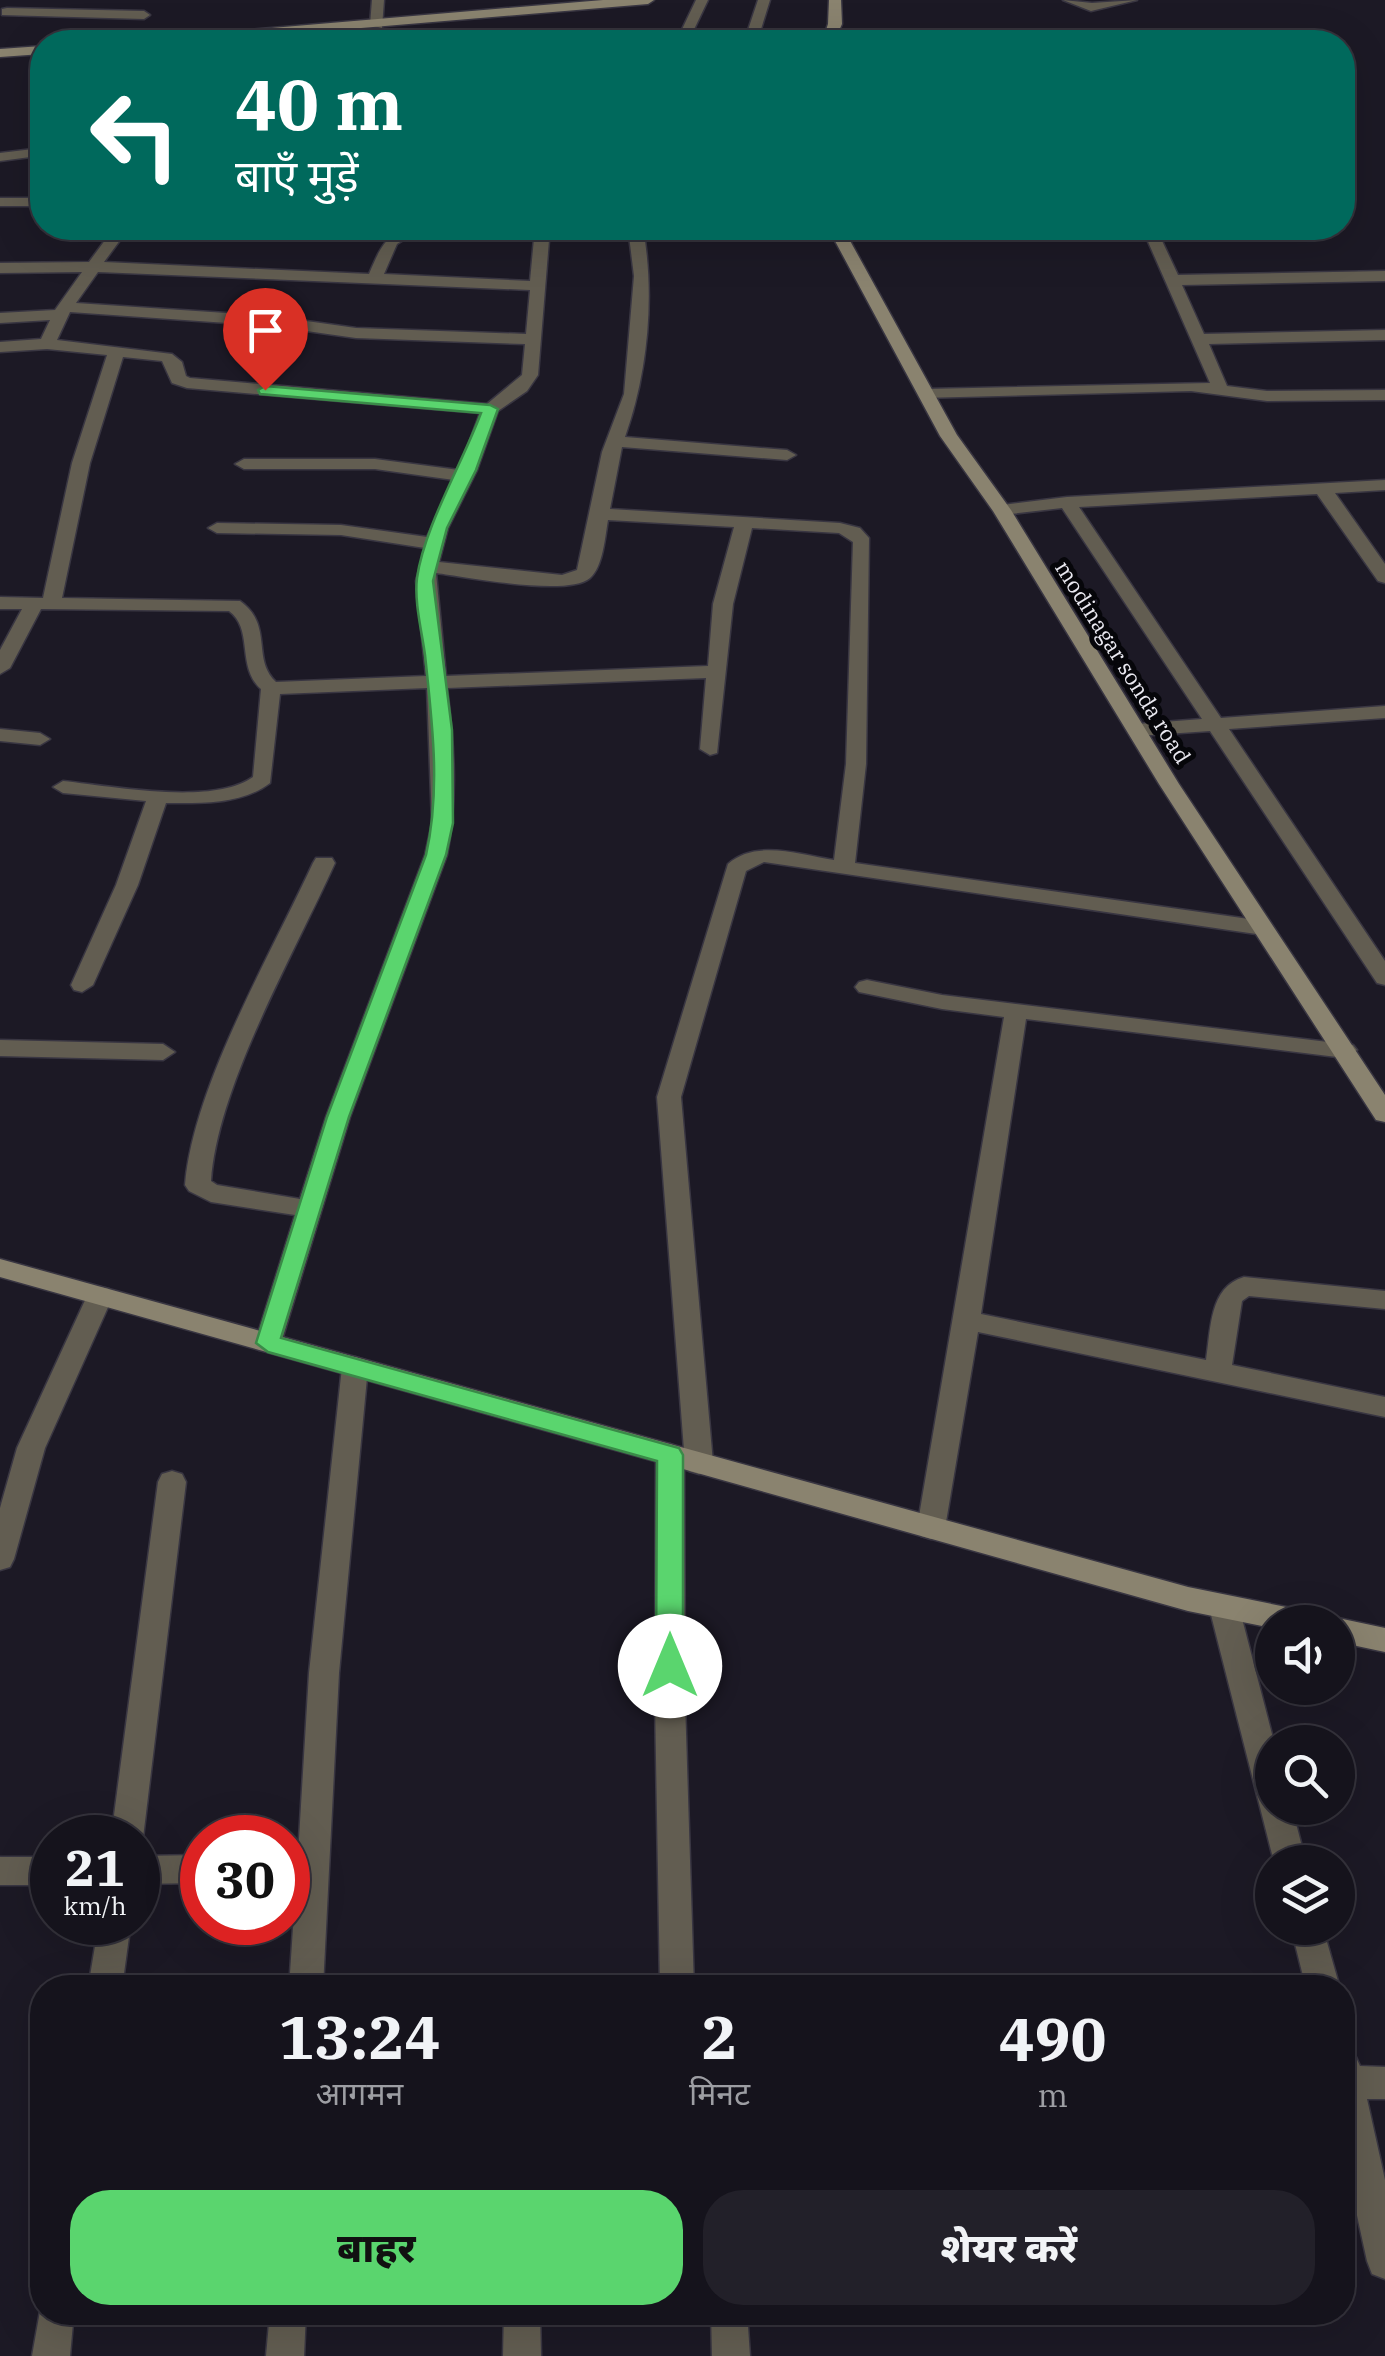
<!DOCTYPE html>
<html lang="hi">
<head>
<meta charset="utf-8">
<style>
	body { margin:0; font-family:"IBM Plex Serif","Noto Sans Devanagari",serif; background:#222029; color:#f1f3f6; height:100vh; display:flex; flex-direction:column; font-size:38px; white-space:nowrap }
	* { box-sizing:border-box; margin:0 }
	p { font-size:32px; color:#9d9ea3 }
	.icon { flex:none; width:55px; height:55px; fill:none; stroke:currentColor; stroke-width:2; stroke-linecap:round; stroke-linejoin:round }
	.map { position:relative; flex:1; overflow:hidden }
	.side { position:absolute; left:30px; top:1975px; width:1325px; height:350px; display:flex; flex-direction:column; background:#15131c; border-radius:40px; box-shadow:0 10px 40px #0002,0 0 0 2px #34323b }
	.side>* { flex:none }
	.banner { position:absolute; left:30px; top:30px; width:1325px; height:210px; border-radius:40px; box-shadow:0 10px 40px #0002,0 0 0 2px #34323b; background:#00695c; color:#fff; overflow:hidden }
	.buttons { position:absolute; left:1255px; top:1605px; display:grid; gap:20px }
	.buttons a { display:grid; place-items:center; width:100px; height:100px; border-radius:50%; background:#15131c; box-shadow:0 10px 40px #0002,0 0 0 2px #34323b; font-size:50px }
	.speed { position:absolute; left:30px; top:1815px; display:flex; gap:20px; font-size:50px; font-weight:700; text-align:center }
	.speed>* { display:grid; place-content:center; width:130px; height:130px; border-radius:50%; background:#15131c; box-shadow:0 10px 40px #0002,0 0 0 2px #34323b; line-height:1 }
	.speed small { font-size:25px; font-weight:400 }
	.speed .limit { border:15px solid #d22; background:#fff; color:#111 }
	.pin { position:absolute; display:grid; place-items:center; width:85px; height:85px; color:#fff; margin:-102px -42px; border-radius:50% 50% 50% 0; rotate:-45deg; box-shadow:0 0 10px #0007 }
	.pin .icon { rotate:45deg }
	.me { position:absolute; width:110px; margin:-55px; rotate:0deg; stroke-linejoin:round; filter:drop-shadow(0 0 8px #0008) }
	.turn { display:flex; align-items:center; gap:35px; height:210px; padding:0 40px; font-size:45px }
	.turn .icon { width:130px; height:130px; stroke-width:2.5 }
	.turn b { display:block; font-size:70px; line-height:85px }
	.eta { display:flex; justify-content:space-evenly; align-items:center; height:170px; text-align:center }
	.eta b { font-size:60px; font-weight:800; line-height:70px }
	.button { display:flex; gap:20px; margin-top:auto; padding:20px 40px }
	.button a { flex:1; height:115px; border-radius:40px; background:#5ad56e; color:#111; font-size:40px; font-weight:800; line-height:115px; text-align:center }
	.button a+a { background:#222029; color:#f1f3f6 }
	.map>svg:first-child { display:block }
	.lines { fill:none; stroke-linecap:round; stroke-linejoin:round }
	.street-casing { stroke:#393642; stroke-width:3 }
	.secondary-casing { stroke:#393642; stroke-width:3 }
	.street { fill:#625d51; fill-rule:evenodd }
	.secondary { fill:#8a836f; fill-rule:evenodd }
	.route { fill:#5ad56e; stroke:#3a8a48; stroke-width:2.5 }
	.labels { text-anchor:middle; stroke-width:10; stroke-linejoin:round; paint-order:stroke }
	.far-street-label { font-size:22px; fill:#eae9f1; stroke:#06060a }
</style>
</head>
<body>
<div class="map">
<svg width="1385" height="2356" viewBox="0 0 1385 2356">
	<rect width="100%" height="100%" fill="#1c1925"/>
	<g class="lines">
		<!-- street casing -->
		<g class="street-casing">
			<path id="street" d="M372,0H384L382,28L370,25Z
				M696,0H708L688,42H676Z
				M758,0H770L757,42H744Z
				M1063,0L1092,3L1137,0L1091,11Z
				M7,8L144,11L150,15L144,19L2,15V9Z
				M33,149L40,153L38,156L0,161V153Z
				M0,198H42V206H0Z
				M114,228H129L104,262L369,274C381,246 388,228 422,228L397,244L384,274L530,281L535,228H550L538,375L527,391L498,411L477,470L448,528L439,562L562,575L577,570L602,452L624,394L634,276L628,228H643C655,296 648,372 625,437L787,450L796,455L787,460L622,447L610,509L840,523L860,528L869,538L866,764L855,863L1263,921L1274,928L1263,935L764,862L746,871L681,1097L713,1463L709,1471L699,1474L689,1471L685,1463L657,1097L728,864C756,839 800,855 834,860L846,764L853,542L839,533L752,528L733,604L717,753L710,755L700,749L706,678L447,688C454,743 458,800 447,855L350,1117L281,1343L277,1350H259L255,1343L295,1215L211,1202L189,1191L185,1185C193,1087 271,954 313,863L316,858H332L335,863C295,952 217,1087 211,1181L217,1185L300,1199L326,1117L425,855L432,823L427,688L280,694L270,783C241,805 201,803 166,803L138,885L93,985L82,992L74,990L71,985L116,885L146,801L63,793L53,787L63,781C111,786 213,806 253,777L261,689C236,667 254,629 229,611L41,609L10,668L0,674V650L22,609H0V597L43,598L72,463L107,355L47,349L0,352V342L41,339L50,320L0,323V313L55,310L82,272L0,273V263L89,262ZM98,272L530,290L526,334L356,328L271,316L76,303ZM70,312L271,326L356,338L525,344L522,375L487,404L190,378L186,376L182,362L172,354L57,340ZM123,357L162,361L172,383L187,388L480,413L459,470L375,459H244L235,464L244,469H375L454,480L427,537L341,525L217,523L208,528L217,533L341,535L425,548L416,581L426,676L276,682C251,659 274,625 240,601L62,598L90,463ZM608,520L734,527L713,604L708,666L446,676L436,573C467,577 568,597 590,578C603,567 605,537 608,520Z
				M293,228H311L299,235L294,233Z
				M1142,228H1156L1178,275L1385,271V281L1182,285L1204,334L1385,330V340L1209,344L1227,386L1267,391L1385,390V400L1267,401L1191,391L921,398V390L927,389L1210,383Z
				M1385,480V490L1335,493L1385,564V583L1378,581L1317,494L1079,507L1221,718L1385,706V718L1229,729L1385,961V985L1377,983L1210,731L1137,736L1127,730L1137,724L1202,719L1062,508L1002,515L993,510L1002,505L1067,497Z
				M0,729L40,733L50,739L40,745L0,741Z
				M867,980L942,995L1353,1045L1357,1050L1345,1058L1026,1019L981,1314L1206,1360C1211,1329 1209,1287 1244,1277L1385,1291V1309L1249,1296L1242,1301L1232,1365L1385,1397V1417L978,1332L945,1528L941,1536L931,1539L921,1536L917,1528L1004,1017L942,1009L859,992L855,987L859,982Z
				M0,1040L163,1044L175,1052L163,1060L0,1056Z
				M100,1287L109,1289L113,1296L45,1448L14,1559L10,1567L0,1570V1508L17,1448L87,1296L91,1289Z
				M355,1357L365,1360L368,1367L339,1673L323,1988H289L296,1883H288V1855H298L309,1673L342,1367L345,1360Z
				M670,1444L680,1448L684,1455L685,1701L694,1988H660L655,1701L656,1455L660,1448Z
				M172,1471L182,1474L186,1482L143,1838L138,1848V1838H111L158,1482L162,1474Z
				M1224,1595L1234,1599L1239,1607L1274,1742L1272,1808H1292L1306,1862H1274L1209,1607L1214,1599Z
				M202,1855V1883L138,1884V1856Z
				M0,1857H52V1885H0Z
				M99,1922H131L122,1988H88Z
				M1291,1928H1323L1340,1988H1306Z
				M1342,2048L1354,2053L1360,2066L1385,2067V2099H1367L1385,2180V2279L1372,2274L1367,2261L1342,2147Z
				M42,2300V2312H74L70,2356H32Z
				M270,2312H306L304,2356H266Z
				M504,2312H540L541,2356H503Z
				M711,2312H747L750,2356H712Z"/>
		</g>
		<!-- secondary casing -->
		<g class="secondary-casing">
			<path id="secondary" d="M603,0H654L648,4L193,42H145L152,38Z
				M829,0H841L842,24L834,42H822L828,24Z
				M42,46V54L0,57V49Z
				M828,228H843L957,435L1011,510L1179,784L1385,1095V1122L1376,1120L1159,784L993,511L940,436Z
				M0,1259L1188,1587L1301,1610L1311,1614L1316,1622H1272V1628L1188,1611L0,1277Z
				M1338,1618L1385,1628V1652L1338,1642V1622H1327Z"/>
		</g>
		<!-- street -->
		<use href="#street" class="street"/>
		<!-- secondary -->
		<use href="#secondary" class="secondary"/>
	</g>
	<!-- route -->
	<path class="route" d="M265,386L490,405L498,409L476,470L447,528L433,581L452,730L453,823L446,855L349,1117L281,1338L679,1448L683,1455V1666L679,1674L670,1677L660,1674L656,1666L657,1461L268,1352L256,1343L327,1117L426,855C441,789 432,721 425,655C422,632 414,602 417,578C424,527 462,464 481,413L260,394L258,390Z"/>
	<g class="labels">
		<!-- far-street labels -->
		<g class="far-street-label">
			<text transform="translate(1123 662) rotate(58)" y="8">modinagar sonda road</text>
		</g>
	</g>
</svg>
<div class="buttons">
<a><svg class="icon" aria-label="sound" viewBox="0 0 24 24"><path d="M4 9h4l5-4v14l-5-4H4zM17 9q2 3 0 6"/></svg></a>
<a><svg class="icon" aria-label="search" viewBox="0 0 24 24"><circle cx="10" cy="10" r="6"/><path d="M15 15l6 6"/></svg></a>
<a><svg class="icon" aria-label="layers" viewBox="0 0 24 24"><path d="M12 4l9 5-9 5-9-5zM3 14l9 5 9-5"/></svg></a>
</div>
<div class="speed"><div>21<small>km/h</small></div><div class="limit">30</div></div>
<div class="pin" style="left:265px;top:390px;background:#d93025"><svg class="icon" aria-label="arrive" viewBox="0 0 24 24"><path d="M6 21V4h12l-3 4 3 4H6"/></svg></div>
<svg class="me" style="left:670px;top:1666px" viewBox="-20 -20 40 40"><circle r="19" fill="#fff"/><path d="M0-13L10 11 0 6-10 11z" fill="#5ad56e"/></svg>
<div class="banner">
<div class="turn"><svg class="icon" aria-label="left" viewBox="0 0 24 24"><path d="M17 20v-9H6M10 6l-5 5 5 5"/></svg><div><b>40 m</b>बाएँ मुड़ें</div></div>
</div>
<section class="side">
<div class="eta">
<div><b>13:24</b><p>आगमन</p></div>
<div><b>2</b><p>मिनट</p></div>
<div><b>490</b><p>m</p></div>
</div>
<div class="button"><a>बाहर</a><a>शेयर करें</a></div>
</section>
</div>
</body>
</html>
